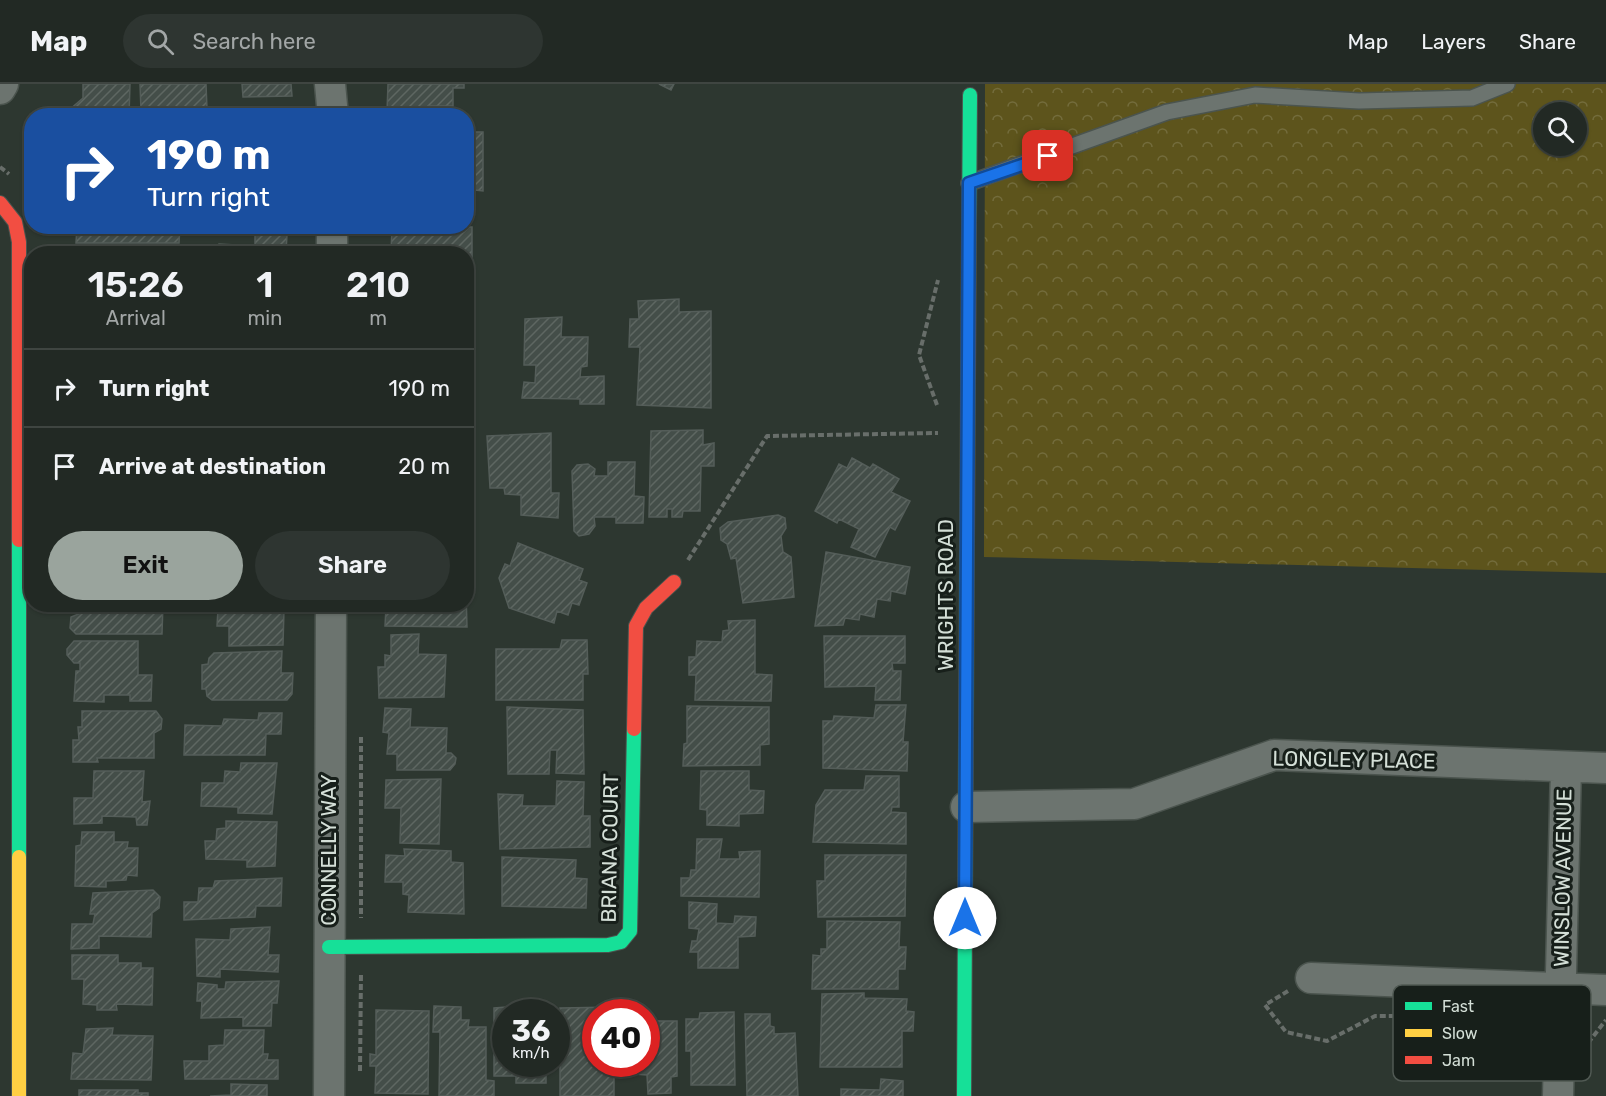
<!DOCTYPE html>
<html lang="en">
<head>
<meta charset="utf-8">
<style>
	body { margin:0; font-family:Rubik,sans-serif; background:#2e3531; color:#f1f3f6; height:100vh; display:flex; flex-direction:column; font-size:22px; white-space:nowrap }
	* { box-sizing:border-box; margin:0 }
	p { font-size:20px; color:#a2a6a6 }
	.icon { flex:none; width:33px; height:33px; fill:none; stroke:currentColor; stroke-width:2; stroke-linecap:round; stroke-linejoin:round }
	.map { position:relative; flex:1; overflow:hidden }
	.panel { position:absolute; left:24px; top:162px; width:450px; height:366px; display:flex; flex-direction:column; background:#222924; border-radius:24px; box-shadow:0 2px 4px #0004,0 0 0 2px #3f4541 }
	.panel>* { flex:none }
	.guide { position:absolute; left:24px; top:24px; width:450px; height:126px; border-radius:24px; box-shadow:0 2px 4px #0004,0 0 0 2px #3f4541; background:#1a4fa0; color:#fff; overflow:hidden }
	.controls { position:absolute; left:1533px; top:18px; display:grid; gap:12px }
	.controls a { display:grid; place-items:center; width:54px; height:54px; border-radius:50%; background:#222924; box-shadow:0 2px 4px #0004,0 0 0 2px #3f4541; font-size:30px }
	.speed { position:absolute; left:492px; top:915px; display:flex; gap:12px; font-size:30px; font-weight:700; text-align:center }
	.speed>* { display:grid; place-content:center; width:78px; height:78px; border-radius:50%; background:#222924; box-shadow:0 2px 4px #0004,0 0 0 2px #3f4541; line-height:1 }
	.speed small { font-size:15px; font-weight:400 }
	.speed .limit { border:9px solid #d22; background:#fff; color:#111 }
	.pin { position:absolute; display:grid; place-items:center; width:51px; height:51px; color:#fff; margin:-26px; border-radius:12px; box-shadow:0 3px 9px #0006 }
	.me { position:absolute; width:66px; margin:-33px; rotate:0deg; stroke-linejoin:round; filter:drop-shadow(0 0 4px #0008) }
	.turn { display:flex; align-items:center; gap:21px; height:126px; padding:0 24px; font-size:27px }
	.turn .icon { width:78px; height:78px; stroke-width:2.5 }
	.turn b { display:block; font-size:42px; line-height:51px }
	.eta { display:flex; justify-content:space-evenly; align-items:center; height:102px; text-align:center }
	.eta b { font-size:36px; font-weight:600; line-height:42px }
	.cta { display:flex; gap:12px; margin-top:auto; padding:12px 24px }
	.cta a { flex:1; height:69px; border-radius:36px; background:#9aa49d; color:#111; font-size:24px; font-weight:600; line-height:69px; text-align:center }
	.cta a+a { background:#2e3531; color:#f1f3f6 }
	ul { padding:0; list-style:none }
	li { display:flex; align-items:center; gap:18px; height:78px; padding:0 24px; border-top:2px solid #3f4541 }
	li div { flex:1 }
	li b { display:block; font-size:22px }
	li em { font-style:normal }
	header { display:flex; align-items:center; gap:36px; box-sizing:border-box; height:84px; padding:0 30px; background:#222924; border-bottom:2px solid #3f4541 }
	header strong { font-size:28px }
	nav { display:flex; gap:33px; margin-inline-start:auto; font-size:21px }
	.search { width:420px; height:54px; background:#2e3531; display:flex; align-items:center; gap:15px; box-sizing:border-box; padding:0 21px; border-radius:33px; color:#a2a6a6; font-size:22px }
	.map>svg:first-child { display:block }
	.forest { fill:url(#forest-crowns); fill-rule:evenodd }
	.building { fill:url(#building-hatch); stroke:#545d59; stroke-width:1.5 }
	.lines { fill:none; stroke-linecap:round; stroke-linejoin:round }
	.lane-casing { stroke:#4b544e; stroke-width:18 }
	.street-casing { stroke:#4b544e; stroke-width:33 }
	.fast-casing { stroke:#4b544e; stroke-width:16 }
	.slow-casing { stroke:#4b544e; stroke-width:16 }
	.jam-casing { stroke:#4b544e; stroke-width:16 }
	.path { stroke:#686e6a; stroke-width:4; stroke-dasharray:6 3; stroke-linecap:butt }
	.lane { stroke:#6c746f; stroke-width:15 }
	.street { stroke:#6c746f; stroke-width:30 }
	.fast { stroke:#16e098; stroke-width:14 }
	.slow { stroke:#ffcf43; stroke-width:14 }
	.jam { stroke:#f24e42; stroke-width:14 }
	.route-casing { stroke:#114b97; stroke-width:15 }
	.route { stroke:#1a73e8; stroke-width:10 }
	.labels { text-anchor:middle; stroke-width:6; stroke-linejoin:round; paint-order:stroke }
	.street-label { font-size:21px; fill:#d4dfd7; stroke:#171f1a }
	.key { fill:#171f1a; stroke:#505953; stroke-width:1.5 }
	.key-label { font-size:16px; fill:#d4dfd7 }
</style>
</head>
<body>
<header>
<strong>Map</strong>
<div class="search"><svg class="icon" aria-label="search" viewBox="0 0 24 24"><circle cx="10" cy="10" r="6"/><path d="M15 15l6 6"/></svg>Search here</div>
<nav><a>Map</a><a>Layers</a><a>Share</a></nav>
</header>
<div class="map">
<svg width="1606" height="1012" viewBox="0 0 1606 1012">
	<defs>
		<pattern id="forest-crowns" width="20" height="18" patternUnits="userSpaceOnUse" patternTransform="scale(1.5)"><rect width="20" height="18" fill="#5d541c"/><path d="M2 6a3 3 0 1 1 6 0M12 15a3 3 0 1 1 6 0" fill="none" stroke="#736c3c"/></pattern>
		<pattern id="building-hatch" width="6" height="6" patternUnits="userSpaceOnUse" patternTransform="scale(1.5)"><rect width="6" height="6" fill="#444e49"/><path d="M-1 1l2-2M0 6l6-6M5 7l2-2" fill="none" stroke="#5e6762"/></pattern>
	</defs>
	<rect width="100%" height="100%" fill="#2d3730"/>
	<!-- forest -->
	<path class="forest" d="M985,0H1606V489L984,473ZM1544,28H1576V62H1544Z"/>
	<!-- building -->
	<path class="building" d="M83,0H130L129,32H54L53,27L69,26L83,14Z
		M140,0H206L207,25L200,24L198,32H169V27H141Z
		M242,0H291L292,12L243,13Z
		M388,0H464V4H453V22H428L427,30L387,28Z
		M659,0H674L671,6Z
		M466,48H483V107L466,105Z
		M77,142H180L179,159H76Z
		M397,143H472V202L466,201V170H383L391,169L392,144Z
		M255,149L287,151L286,168L293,170H218L219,160L255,162Z
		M679,215V228L711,227V324L637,321L640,263H629L630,235H639L638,217Z
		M562,233L561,253H588L587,282L581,283L580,293L604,292V320H580V315L522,314L524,298L535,299L536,281H524L525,235Z
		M703,346V361L714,359V382H701L700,427H683L682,433H672V425H667V433H649L651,347Z
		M551,349V409H559L558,434L521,431V411L505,410L504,404H490L487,352Z
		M852,374L870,384L873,380L899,395L891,408L910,417L895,446L890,443L875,473L851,463L859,445L839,435L837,439L815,427L839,380L847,384Z
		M608,378H635L634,412L644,413L643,439H616V433H594L595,442L589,450L579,452L574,447L572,387L577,381L588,380L595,385L594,392H608Z
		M778,431L785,434L786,444L781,452L783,468L791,473L794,513L743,519L736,474L731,475L727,460L721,456L720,444L728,438Z
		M518,459L583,485L579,496L587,499L579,521L572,519L568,531L557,527L554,539L509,524L499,494L505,480L510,482Z
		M826,468L910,483L905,510L891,507L890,517L877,515L874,533L860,530L859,536L845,534L843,541L815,542Z
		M466,507L467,543L385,542L386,523H381V520H466Z
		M81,520H163L162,550H76L70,544L71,533L81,529Z
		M210,520H290V526H284L283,561L229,562V542H217L218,525H210Z
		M755,536V590L772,591L771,617L695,616L696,591H689V573H696L697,557L722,558L723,547L729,546L728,537Z
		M419,550L418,570L446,571L444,613L379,614L378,583H385V571L391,572V551Z
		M824,552H905V579H892L893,587H901L900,616H875L876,602L825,603Z
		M562,556H587L588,590H583V616H496V565H560Z
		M74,557H138V591H152L151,617H130V611H104V618L74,617L76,587H80V579H74L67,571V565Z
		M282,567L281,589H293L292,610L287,616H212L207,612L206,605H202V581L208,580L209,574L214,569Z
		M876,621H906L903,658H908L907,687L823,684V637H833L834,632L874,634Z
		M687,622L769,623V660L760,661V681L683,682L684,660L687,659Z
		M507,623L583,626L584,690L556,689L557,666H550L549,690H508Z
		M385,624L411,625L410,643L447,644L446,669H451L456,674L455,680L450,686H397V670H387L389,649L383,648Z
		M82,627H156L162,635L161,645L154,649V674H97L98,678H73V656H79L78,643H82Z
		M259,629H282L281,650H266L265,671H184L185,641L222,642L224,635L258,636Z
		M241,679H277L272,730L238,729V723L201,722L202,699H224L225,687L240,688Z
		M94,687H144L142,718L150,717L147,741H137L136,733L102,732V739L74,740V714H93Z
		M701,687H749V706L764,707L763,729L739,730V742L707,741V726L700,725Z
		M866,692H899V723H892L891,728L906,729V760L813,758L816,721L825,706H864Z
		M441,695L439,760L400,759L401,724H385L386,696Z
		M557,697L584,698L583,732H590V763L500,765L498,710L523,711L522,722H556Z
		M226,737L277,738L275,782L247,783V776L206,775L205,757H216L217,745L226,744Z
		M82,748H114V758H128L127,764H138L137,792L127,791L126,796L106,797V803L75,802L76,762L81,761Z
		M697,755H722L719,775H740L739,768L760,767L759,813L681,812V794H690L691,786H696Z
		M404,765L451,767V778L463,779L464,830L408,828L409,811L403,810V798H385L386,771L405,772Z
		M825,771H906L905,832L818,833L817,797H825Z
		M502,773L576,776L575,794L587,795L586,824L502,822Z
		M282,794L281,822H256L255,833L184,836V818H198L199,804H213L215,797Z
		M153,806L160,813L159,824L152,829L151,853L99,852V864L71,865L72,840H93L95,830H90L93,809Z
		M689,818L717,820L716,839L734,840L735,832L756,833L755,852L738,853V884H698V868H690L692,857H697L699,845L689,844Z
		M827,837L900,838L899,863H906L905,885H898V905H812L813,871L821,872V865H827Z
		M270,843L268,871H279L278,888L220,885V893L197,892L196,855L230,856L231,845Z
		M72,871H118V879H141V884H153L152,921L116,920L117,926H97V921L83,920L84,895H72Z
		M279,897L277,919H272L271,942H243V933L201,934L202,917H197L198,899L217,901V905H225L226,898Z
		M864,909V914L907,915L906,927L914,928L913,947H902V983H820L822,910Z
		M533,921H541L545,928H528Z
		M434,922L461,923V936H469L468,943H486V996L494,997V1012H439L440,948H433Z
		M521,922L522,928H506V980H546V999H516V992H494V924Z
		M615,923V928H596V980H614V1012H560V924Z
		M376,926L429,927L428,1010L375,1009L376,982H370V970L376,971Z
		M734,928L735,1001H691V967H686V935H699L700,929Z
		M745,930H770V942L774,943V950L795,949L798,1012H747Z
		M646,937H677V992L671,993V1009L648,1010L647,991L634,990L635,980H646Z
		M113,944L112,951L153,952L151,996L71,995L73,969L83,970L86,945Z
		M225,946H264L263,970H268L267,976H278V995H185L184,977H209V962L224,961Z
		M881,995L903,997V1012H841V1005L880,1006Z
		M231,1000L267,1001V1012H210L231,1011Z
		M79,1006H138V1009H148V1012H79Z"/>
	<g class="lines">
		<!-- lane casing -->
		<g class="lane-casing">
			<path id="lane" d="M969,99L1167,28L1255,11L1359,17L1472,14L1507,0"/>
		</g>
		<!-- street casing -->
		<g class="street-casing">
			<path id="street" d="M330,0L333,32
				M0,5L3,0
				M332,170V142
				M966,723L1134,720L1274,671L1606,684
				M1311,894L1606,906
				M329,1012L331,520
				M1558,1012L1566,683"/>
		</g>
		<!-- fast casing -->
		<g class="fast-casing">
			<path id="fast" d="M969,140L970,11
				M19,456V773
				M329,863L608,861L621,858L630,847L634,645
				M964,1012L967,463"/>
		</g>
		<!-- slow casing -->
		<g class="slow-casing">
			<path id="slow" d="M19,773V1012"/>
		</g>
		<!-- jam casing -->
		<g class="jam-casing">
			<path id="jam" d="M0,119L15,138L19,158V456
				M967,463L969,140
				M634,645L636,542L646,524L674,498"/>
		</g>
		<!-- path -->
		<path class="path" d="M0,83L9,90
			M937,321L919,271L938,196
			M688,476L767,352L938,349
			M361,653V834
			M1288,907L1265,921L1286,948L1327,957L1375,932H1495
			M1514,932L1532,950
			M1588,959L1606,936
			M360,987L361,890"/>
		<!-- lane -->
		<use href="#lane" class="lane"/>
		<!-- street -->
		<use href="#street" class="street"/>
		<!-- fast -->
		<use href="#fast" class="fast"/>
		<!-- slow -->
		<use href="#slow" class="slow"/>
		<!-- jam -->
		<use href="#jam" class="jam"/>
	</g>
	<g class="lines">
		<!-- route casing -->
		<g class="route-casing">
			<path id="route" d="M965,834L969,99L1048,72"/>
		</g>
		<!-- route -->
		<use href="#route" class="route"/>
	</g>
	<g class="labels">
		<!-- street labels -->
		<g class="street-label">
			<text transform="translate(946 511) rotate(-90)" y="7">WRIGHTS ROAD</text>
			<text transform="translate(1354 676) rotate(1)" y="7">LONGLEY PLACE</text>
			<text transform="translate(610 764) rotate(-89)" y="7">BRIANA COURT</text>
			<text transform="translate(329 766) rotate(-90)" y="7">CONNELLY WAY</text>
			<text transform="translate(1563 794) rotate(-89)" y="7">WINSLOW AVENUE</text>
		</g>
	</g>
	<!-- legend -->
	<rect x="1393" y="901" width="198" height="96" rx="9" class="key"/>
	<rect x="1405" y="918" width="27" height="8" fill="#16e098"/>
	<rect x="1405" y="945" width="27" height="8" fill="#ffcf43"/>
	<rect x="1405" y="972" width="27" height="8" fill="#f24e42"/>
	<g class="key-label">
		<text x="1442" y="928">Fast</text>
		<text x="1442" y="955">Slow</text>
		<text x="1442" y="982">Jam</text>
	</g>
</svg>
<div class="controls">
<a><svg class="icon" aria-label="search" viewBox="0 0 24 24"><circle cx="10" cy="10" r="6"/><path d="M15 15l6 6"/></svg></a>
</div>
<div class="speed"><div>36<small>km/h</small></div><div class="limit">40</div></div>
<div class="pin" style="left:1048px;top:72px;background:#d93025"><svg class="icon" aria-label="arrive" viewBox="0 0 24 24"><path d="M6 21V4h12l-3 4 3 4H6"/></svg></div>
<svg class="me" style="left:965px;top:834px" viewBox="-20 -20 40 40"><circle r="19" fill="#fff"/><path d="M0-13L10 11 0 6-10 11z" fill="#1a73e8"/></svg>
<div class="guide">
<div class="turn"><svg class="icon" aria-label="right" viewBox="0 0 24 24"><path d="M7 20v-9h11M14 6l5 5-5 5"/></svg><div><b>190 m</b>Turn right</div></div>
</div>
<section class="panel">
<div class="eta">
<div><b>15:26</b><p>Arrival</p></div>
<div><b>1</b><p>min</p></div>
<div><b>210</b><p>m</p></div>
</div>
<ul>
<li><svg class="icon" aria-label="right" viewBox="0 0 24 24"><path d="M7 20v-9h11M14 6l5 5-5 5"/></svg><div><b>Turn right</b></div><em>190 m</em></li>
<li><svg class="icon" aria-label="arrive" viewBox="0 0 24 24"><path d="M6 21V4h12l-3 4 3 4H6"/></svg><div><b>Arrive at destination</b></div><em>20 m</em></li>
</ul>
<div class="cta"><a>Exit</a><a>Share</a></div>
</section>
</div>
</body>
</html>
